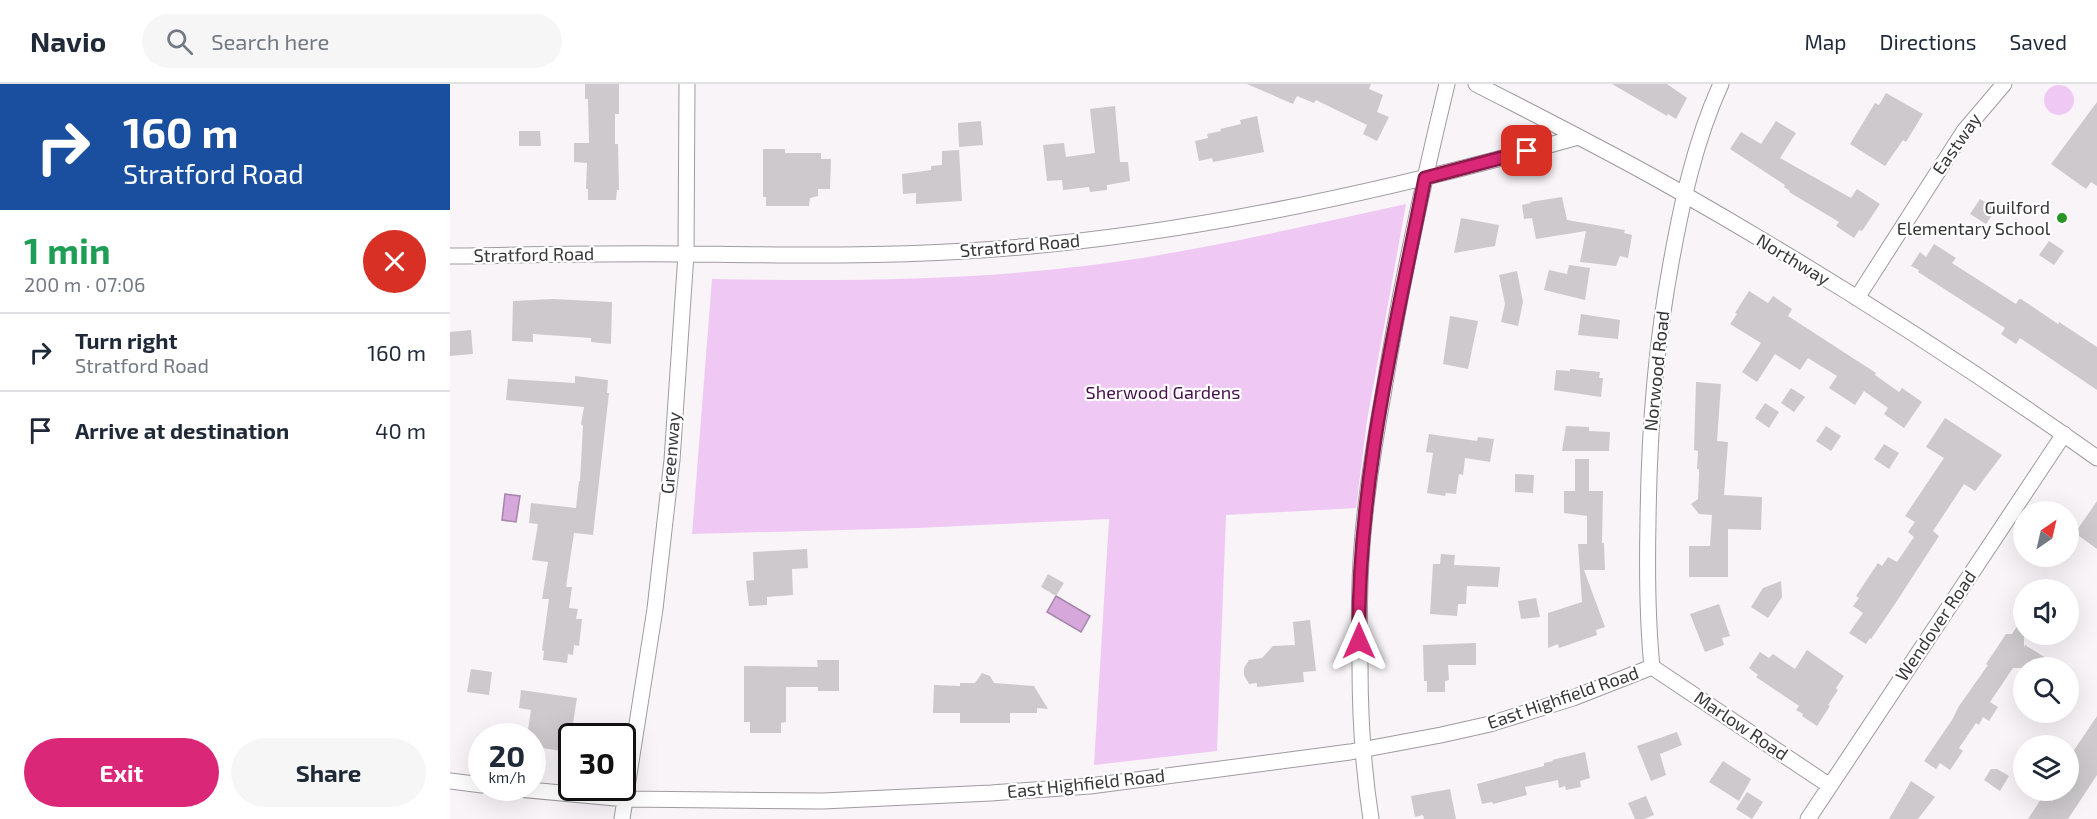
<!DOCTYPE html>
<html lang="en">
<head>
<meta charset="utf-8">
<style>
	body { margin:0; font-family:"Exo 2",sans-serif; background:#f6f6f7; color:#1f2937; height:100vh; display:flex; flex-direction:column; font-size:22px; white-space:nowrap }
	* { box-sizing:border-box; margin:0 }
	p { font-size:20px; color:#747a83 }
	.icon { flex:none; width:33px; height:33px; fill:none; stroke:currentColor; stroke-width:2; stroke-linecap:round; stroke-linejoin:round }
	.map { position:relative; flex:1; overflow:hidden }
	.panel { display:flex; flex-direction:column; background:#fff; width:450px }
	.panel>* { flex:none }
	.top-card { background:#1a4fa0; color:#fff; overflow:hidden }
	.needle { width:39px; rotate:34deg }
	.controls { position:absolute; left:1563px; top:417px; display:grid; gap:12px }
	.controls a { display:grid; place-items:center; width:66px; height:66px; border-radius:50%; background:#fff; box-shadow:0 6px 24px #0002; font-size:30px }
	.speed { position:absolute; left:18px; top:639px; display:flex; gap:12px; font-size:30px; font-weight:700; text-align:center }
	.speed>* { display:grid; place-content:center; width:78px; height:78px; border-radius:50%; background:#fff; box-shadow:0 6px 24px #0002; line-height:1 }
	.speed small { font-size:15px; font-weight:400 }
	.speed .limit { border:3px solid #111; border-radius:9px; background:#fff; color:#111 }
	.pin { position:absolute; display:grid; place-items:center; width:51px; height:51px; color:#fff; margin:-26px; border-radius:12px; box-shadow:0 3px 9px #0006 }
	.me { position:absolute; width:66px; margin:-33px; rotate:0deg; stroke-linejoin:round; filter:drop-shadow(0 0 4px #0008) }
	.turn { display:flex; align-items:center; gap:21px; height:126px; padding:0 24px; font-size:27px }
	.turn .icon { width:78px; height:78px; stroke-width:2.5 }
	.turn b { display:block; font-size:42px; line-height:51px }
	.round { display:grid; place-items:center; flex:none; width:63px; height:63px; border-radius:32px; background:#f6f6f7 }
	.summary { display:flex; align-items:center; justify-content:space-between; height:102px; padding:0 24px }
	h1 { font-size:36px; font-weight:700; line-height:45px; color:#1e9e55 }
	.cta { display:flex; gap:12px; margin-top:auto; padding:12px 24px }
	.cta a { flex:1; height:69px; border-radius:36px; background:#db2777; color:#fff; font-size:24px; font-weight:700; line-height:69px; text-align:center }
	.cta a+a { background:#f6f6f7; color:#1f2937 }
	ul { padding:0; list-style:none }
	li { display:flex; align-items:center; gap:18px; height:78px; padding:0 24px; border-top:2px solid #e0e1e3 }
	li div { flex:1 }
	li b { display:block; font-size:22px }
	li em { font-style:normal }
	header { display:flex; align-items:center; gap:36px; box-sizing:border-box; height:84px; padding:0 30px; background:#fff; border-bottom:2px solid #e0e1e3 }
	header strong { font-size:28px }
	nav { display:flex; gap:33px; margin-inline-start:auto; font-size:21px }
	.search { width:420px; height:54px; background:#f6f6f7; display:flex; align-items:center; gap:15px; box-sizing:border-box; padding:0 21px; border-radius:33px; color:#747a83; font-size:22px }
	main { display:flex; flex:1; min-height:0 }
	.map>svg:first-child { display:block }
	.green { fill:#efc9f4 }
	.water { fill:#d5a7db; stroke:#a685aa; stroke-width:1.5 }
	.building { fill:#cdc9cd }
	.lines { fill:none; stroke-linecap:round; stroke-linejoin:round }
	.minor-casing { stroke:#9f9b9f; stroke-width:17 }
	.minor { stroke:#fff; stroke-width:15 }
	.route-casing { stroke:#8e194d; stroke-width:15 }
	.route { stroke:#db2777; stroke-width:10 }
	.poi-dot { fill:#279623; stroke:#fff; stroke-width:2 }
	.labels { text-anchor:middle; stroke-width:4.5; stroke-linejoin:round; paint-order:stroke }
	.street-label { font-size:18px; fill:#383638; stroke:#fff }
	.poi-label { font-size:18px; fill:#383638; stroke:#fff; text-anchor:end }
	.park-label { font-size:18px; fill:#450d4c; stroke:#fff }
</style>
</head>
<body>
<header>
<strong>Navio</strong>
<div class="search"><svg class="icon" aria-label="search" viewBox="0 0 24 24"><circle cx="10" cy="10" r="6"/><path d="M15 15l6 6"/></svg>Search here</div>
<nav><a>Map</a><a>Directions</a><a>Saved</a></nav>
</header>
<main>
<section class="panel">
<div class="top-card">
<div class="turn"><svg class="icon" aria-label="right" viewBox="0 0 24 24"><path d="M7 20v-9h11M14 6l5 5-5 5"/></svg><div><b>160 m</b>Stratford Road</div></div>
</div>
<div class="summary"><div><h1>1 min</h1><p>200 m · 07:06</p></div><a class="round" style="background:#d93025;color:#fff"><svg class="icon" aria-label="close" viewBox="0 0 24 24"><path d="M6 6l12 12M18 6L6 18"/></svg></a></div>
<ul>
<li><svg class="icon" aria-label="right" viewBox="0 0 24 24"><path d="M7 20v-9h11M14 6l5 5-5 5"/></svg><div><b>Turn right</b><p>Stratford Road</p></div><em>160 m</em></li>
<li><svg class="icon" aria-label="arrive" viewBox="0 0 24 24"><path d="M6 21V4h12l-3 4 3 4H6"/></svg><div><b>Arrive at destination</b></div><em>40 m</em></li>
</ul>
<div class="cta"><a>Exit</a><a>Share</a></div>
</section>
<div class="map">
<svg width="1647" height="735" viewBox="0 0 1647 735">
	<rect width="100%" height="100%" fill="#f8f4f8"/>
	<!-- green -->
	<path class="green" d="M1594 16a15 15 0 1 1 30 0a15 15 0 1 1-30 0Z
		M956,120L917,337L906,424L776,431L767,667L644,681L659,435L467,444L242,450L262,195C387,197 511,197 634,182C743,169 849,143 956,120Z"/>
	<!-- water -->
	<path class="water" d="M55,410L70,412L66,438L52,436Z
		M606,512L640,532L631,548L597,528Z"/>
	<!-- building -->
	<path class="building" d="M135,0H169V30H165V60H168L169,106H167L166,116H138V105H136L137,79L124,78V59H139L138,15H135Z
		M797,0H921L919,5L933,11L927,28L939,33L927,57L913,50L917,41L866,16L864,19L847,12L843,20Z
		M1162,0H1217L1237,14L1226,35L1218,30L1217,32Z
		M1436,9L1473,30L1456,58L1453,56L1435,82L1400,60L1425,19L1429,21Z
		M1647,18V102L1641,98L1636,105L1601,80Z
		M665,22L670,78H678L680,97L657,101V106L640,108L639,103L613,106L612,96L597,97L593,61L614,59L616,73L645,69L640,25Z
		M807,32L814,68L763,78L762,74L749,77L745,57L758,54L757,50L771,47L770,45L791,40L790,36Z
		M531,37L533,61L509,63L508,39Z
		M1326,37L1346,49L1330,74L1401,114L1407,105L1430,120L1412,147L1409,146L1404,154L1386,142L1389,138L1339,108L1340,107L1334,103L1335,101L1280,65L1291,48L1311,60Z
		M69,47H90L91,62H69Z
		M313,65H335V69H371V75H381L380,105H368V112L360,114L359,122H316V113H313Z
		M509,66L512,117L466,120V109L453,110L452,90L481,86V82L492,81V67Z
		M1112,113L1117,136L1175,146L1174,149L1182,151L1178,174L1170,172L1166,182L1130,178L1136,147L1086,155L1082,134L1074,135L1072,121L1081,119L1080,118Z
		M1530,115L1546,125L1536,140L1520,130Z
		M1011,134L1049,141L1045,162L1004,169Z
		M1599,157L1614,167L1604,181L1589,171Z
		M1484,160L1506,174L1502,179L1566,220L1569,215H1571L1608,240L1609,238L1647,263V306L1570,254L1566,260L1551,250L1555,244L1468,188L1469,186L1461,182L1470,168L1476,173Z
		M1119,181L1140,184L1135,216L1094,206L1099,186L1117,190Z
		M1067,187L1073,218L1068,242L1051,238L1055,220L1049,191Z
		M1299,207L1318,219L1323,212L1342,225L1338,232L1426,289L1425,291L1449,308L1452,304L1472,318L1454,344L1434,330L1438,324L1414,307L1405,321L1379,304L1387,292L1358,274L1350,286L1325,270L1307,298L1292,288L1311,259L1280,240L1287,230L1285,229Z
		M103,215L162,218L161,260L141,258V254L83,250V258L62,257L63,217Z
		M1131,230L1170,236L1168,255L1128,251Z
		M1000,232L1028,237L1018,285L993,280Z
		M21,246L23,270L0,272V248Z
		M1120,285L1150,288L1149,294H1153L1151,313L1104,306L1106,286L1120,287Z
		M125,292L158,296L157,309H159L143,451L124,449L116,503H122L119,524L128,525L126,535H132L129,562L124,561L123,571L118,570L117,579L93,576L94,567L92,566L99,515H92L98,478L82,476L88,440L79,439L81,419L126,424L129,397H130L133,342L131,340L134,323L56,316L58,295L125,299Z
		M1246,298L1271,300L1267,357L1278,358L1274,411L1312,413L1311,446L1278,445V493H1239V462H1260L1262,431L1249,430L1241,420L1248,415L1249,391V385H1247L1248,367L1244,366Z
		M1341,304L1355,313L1344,328L1331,319Z
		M1315,319L1329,328L1319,344L1305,334Z
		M1495,334L1552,371L1525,407L1514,400L1483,447L1489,452L1443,523L1421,555L1420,554L1416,560L1399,549L1413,529L1403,522L1409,514L1406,512L1428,479L1432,482L1438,473L1447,478L1464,453L1458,448L1465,438L1455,432L1494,374L1476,363Z
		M1116,342L1139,343V347L1160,348L1159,367H1112Z
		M1376,342L1391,352L1381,367L1366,357Z
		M979,350L1027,357L1028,353L1044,355L1040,378L1015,374L1013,391L1009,390L1006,410L996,409L995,412L977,409L983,369L976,368Z
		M1434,360L1449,369L1439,385L1424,375Z
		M1125,375H1139V407H1153L1152,459H1154L1155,486H1134L1155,543L1146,546L1147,551L1109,564L1108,560L1098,564V529L1132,518L1128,460H1137V432L1114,429V407H1125Z
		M1065,390L1084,391L1083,409L1065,408Z
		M1647,417V465L1625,449Z
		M357,465L358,484L342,485L343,511L317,513V521L299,522L296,497L304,496L303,468Z
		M991,470L1005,471L1004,481L1050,483L1048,503L1017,502L1016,520H1008L1007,532L980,530L983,480H990Z
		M598,490L614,499L606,512L591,503Z
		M1331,497L1332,513L1318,534L1301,523L1313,504Z
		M1086,514L1090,533L1071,535L1068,517Z
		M1269,520L1280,552L1272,554L1274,561L1255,568L1240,530Z
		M1574,532V564L1575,561L1612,584H1563L1540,618L1548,623L1539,637L1533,633L1529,641L1526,639L1509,664L1513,667L1500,686L1490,679L1486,685L1474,677L1502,636L1509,622L1538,581L1536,580L1556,550H1562Z
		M860,536L866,587L853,588L854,598L807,603V599L799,600L794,591V584L799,576L812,574L823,562L845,561L843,538Z
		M1026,559V581H998L999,596L995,597V608H977V597H974L973,561Z
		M1357,566L1394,592L1386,604L1388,606L1378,621L1380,622L1367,642L1352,632L1353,630L1346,626L1349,622L1306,593L1308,591L1299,584L1310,568L1319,574L1323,570L1345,585Z
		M367,576H389V607H368V603H336V638L331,639V649H300V638H294V582L368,583Z
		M21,585L42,588L39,611L17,608Z
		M532,589L540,592L544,599L584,602L598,625L587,624V629H560V639H510V629H483L484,601L510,602V599H525Z
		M71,606L127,614L120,658L112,657L111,667L86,663L87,653L77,652L81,626L69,624Z
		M1647,632V691L1618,735H1578L1597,706H1618V675Z
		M1227,648L1232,661L1210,670L1216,691L1201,697L1187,662Z
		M1135,668L1140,694L1130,697L1131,703L1116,706L1115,702L1109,704L1108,696L1075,703L1077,711L1043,720L1042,718L1032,720L1027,700L1094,682V679L1103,677L1102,676Z
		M1273,677L1301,695L1289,717L1259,698Z
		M1541,685H1547L1559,692L1550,707L1534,696Z
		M1461,697L1485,713L1468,735H1439Z
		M1000,705L1006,735H974L973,731L965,733L961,712Z
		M1297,708L1313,718L1302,735L1286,725Z
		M1196,712L1204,731L1194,735H1185L1178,719Z"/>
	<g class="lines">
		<!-- minor casing -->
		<g class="minor-casing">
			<path id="minor" d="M1026,0C1092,34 1158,67 1223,104C1367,186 1511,277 1647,374
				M0,172C78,171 157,169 235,170C329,171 422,173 516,167C721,155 931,109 1128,53
				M1407,214L1514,47L1554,0
				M1202,583C1197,534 1197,486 1198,437C1199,351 1205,265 1221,179C1232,118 1245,57 1271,0
				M1202,583L1380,702
				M0,697L32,701
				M57,704L176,715L373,717L541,709L640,702L900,668L991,651L1040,640L1123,614L1202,583
				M172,735L205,525L222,376L236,170L237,0
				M921,735C913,684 910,633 910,581C909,547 909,512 911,477C914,421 923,366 933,311C950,206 972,103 997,0
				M1358,735L1614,350"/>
		</g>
		<!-- minor -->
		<use href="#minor" class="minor"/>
	</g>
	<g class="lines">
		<!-- route casing -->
		<g class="route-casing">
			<path id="route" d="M909,557C907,400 945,247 975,94L1077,67"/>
		</g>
		<!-- route -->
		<use href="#route" class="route"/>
	</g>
	<!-- markers -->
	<circle class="poi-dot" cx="1612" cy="134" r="6"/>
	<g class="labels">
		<!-- street labels -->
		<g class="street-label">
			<text transform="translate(1507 60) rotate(-55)" y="6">Eastway</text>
			<text transform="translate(570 162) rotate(-5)" y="6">Stratford Road</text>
			<text transform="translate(84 171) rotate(-1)" y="6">Stratford Road</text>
			<text transform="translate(1343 176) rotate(31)" y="6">Northway</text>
			<text transform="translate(1207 287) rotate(-84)" y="6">Norwood Road</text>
			<text transform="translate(221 369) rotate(-85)" y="6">Greenway</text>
			<text transform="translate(1486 542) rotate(-56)" y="6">Wendover Road</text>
			<text transform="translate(1113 614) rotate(-19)" y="6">East Highfield Road</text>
			<text transform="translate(1291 642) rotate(34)" y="6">Marlow Road</text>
			<text transform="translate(636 700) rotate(-6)" y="6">East Highfield Road</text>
		</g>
		<!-- poi labels -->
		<g class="poi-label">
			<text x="1600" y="130">Guilford<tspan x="1600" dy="21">Elementary School</tspan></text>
		</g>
		<!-- park labels -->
		<g class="park-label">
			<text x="713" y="315">Sherwood Gardens</text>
		</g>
	</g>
</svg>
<div class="controls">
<a><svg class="needle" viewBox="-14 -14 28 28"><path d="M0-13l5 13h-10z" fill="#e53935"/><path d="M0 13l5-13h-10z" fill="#747a83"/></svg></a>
<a><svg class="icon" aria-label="sound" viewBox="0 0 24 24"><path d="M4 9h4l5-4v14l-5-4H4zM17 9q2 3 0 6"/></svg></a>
<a><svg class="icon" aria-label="search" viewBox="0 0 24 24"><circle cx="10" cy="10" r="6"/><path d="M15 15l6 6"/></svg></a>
<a><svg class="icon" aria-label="layers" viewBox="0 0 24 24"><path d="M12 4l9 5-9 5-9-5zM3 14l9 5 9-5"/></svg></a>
</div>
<div class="speed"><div>20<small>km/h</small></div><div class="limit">30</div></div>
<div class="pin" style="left:1077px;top:67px;background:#d93025"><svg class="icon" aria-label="arrive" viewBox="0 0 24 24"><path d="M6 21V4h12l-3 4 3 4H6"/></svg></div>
<svg class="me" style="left:909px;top:557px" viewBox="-20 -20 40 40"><path d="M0-17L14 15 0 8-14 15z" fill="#db2777" stroke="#fff" stroke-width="4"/></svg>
</div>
</main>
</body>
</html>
